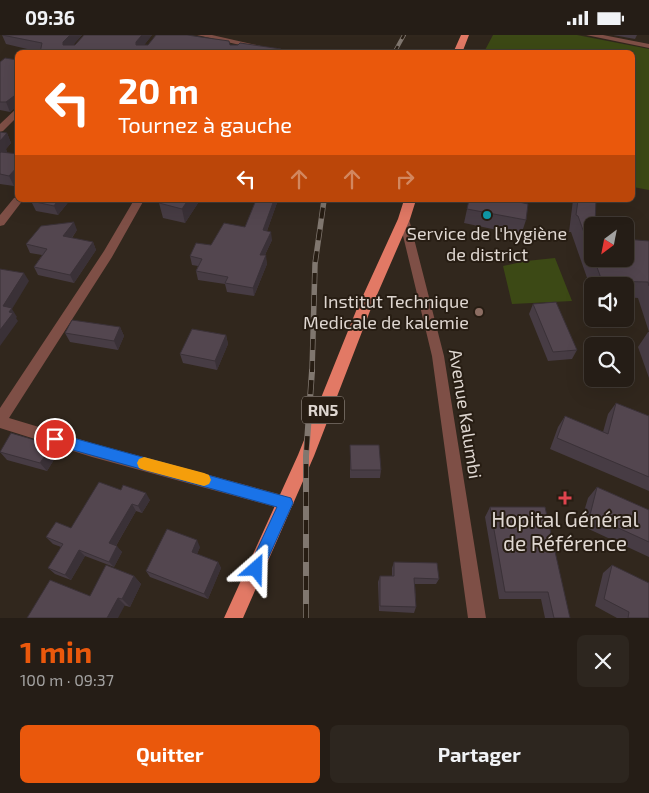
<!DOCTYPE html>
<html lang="fr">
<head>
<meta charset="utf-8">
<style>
	body { margin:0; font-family:"Exo 2",sans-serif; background:#2d261f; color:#f1f3f6; height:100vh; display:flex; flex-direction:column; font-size:19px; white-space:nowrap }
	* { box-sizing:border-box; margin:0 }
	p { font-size:16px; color:#a3a2a1 }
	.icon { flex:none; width:28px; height:28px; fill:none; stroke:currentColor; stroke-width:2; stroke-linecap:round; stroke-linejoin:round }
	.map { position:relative; height:583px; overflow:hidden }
	.side { display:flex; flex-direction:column; background:#251d16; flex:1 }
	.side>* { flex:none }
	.guide { position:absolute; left:15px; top:15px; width:620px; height:152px; border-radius:8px; box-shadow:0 5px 20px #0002,0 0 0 1px #423b35; background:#ea580c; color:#fff; overflow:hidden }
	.needle { width:32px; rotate:212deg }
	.tools { position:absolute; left:584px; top:182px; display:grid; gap:10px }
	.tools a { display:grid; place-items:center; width:50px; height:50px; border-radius:8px; background:#251d16; box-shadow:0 5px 20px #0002,0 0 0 1px #423b35; font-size:25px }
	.pin { position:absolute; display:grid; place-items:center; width:42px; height:42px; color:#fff; margin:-21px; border:2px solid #fff; border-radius:50%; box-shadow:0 1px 5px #0007 }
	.me { position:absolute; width:55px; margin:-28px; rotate:25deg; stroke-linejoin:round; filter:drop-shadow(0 0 4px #0008) }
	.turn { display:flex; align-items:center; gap:18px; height:105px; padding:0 20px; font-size:22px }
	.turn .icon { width:65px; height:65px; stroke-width:2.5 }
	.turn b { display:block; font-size:35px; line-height:42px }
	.lanes { display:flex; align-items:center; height:48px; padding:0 20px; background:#0003; justify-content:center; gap:25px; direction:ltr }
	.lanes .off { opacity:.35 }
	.round { display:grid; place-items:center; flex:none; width:52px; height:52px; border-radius:8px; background:#2d261f }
	.overview { display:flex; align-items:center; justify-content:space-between; height:85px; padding:0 20px }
	h1 { font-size:30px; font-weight:700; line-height:38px; color:#ea580c }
	.primary-button { display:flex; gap:10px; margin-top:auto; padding:10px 20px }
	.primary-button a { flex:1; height:58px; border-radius:8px; background:#ea580c; color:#fff; font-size:20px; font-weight:700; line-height:58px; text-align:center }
	.primary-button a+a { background:#2d261f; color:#f1f3f6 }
	.status { display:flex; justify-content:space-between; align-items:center; height:35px; padding:0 25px; background:#251d16; direction:ltr }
	.status svg { height:14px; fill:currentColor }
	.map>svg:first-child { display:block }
	.green { fill:#3c4915 }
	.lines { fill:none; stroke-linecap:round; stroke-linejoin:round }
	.minor { fill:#7e4f46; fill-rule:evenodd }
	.tertiary { fill:#7e4f46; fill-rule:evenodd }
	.trunk { fill:#e27965; fill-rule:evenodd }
	.rail-far2-casing { stroke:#80776f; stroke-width:4 }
	.rail-far1-casing { stroke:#80776f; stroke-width:5.5 }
	.rail-casing { stroke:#80776f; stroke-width:6 }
	.rail-far2 { stroke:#271d13; stroke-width:2.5; stroke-dasharray:8; stroke-linecap:butt }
	.rail-far1 { stroke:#271d13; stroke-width:4; stroke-dasharray:11; stroke-linecap:butt }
	.rail { stroke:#271d13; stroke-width:4.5; stroke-dasharray:14; stroke-linecap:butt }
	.wall { fill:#473c44 }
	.shaded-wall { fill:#3a3137 }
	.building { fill:#53464f; stroke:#3a3137 }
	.route { fill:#1a73e8; stroke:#114b97 }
	.slow { fill:#f59e0b }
	.culture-dot { fill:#0f9aa8; stroke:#271d13; stroke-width:2 }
	.education-dot { fill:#8d6e63; stroke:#271d13; stroke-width:2 }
	.health-dot { fill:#e0444e; stroke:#271d13; stroke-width:2 }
	.labels { text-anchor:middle; stroke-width:4; stroke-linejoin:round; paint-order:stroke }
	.shield { fill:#271d13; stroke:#a89f98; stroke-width:1 }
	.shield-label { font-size:16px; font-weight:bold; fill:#dfd7d1 }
	.poi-label { font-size:18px; fill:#dfd7d1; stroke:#271d13 }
	.street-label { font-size:18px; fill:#dfd7d1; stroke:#271d13 }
	.near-poi-label { font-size:21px; fill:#dfd7d1; stroke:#271d13 }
</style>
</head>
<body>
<div class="status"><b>09:36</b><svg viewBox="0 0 49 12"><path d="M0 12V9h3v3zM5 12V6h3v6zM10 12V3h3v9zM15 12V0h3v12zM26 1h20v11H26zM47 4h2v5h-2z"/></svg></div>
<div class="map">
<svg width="649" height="583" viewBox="0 0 649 583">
	<rect width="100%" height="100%" fill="#31271d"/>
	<!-- green -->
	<path class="green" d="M493,0H577L649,14V155L633,152L632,18L484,17Z
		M555,223L572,266L512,269L503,231L526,226Z"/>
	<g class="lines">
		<!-- minor -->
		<path class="minor" d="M586,0H603L649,9V13Z
			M18,72V81L3,96L0,97V89Z
			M18,162V165H23L4,190L0,191V180L14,163Z
			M134,165H144L112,222L9,383L92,408L286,461L291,463L294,468L291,473L286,475L92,422L0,393V373L104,216Z
			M404,180L409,184L444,321L486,583H468L432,321L399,184Z"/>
		<!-- tertiary -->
		<path class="tertiary" d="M197,0H212L292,18H274Z"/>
		<!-- trunk -->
		<path class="trunk" d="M461,0H469L462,18H453Z
			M404,165H416L410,184L370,276L314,421L243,583H224L298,420L356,276L398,184Z"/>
		<!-- rail-far2 casing -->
		<g class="rail-far2-casing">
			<path id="rail-far2" d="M394,18L404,0"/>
		</g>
		<!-- rail-far1 casing -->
		<g class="rail-far1-casing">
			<path id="rail-far1" d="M312,337L315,229L324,165"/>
		</g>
		<!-- rail casing -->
		<g class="rail-casing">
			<path id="rail" d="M306,583V421L312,336"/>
		</g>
		<!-- rail-far2 -->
		<use href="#rail-far2" class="rail-far2"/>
		<!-- rail-far1 -->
		<use href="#rail-far1" class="rail-far1"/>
		<!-- rail -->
		<use href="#rail" class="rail"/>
	</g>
	<!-- wall -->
	<path class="wall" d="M2,0H82L73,10L152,0L144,10H148L156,0H190V1L230,10L281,14V18H40V17L6,9Z
		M613,0H637L635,4Z
		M18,25V73L17,71L10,77L0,75V27Z
		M0,97L7,98L11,108L6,114L7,117L6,118L18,119V147L14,151L0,149Z
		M32,165H70L58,180L36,176L31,166Z
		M161,165H200L185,188L163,183L159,168Z
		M256,165H278L267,196L272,205L265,220L267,229L254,261L227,257L225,249L198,245L196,236L198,231L192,230L190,221L245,192Z
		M469,165L526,185L521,200L464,188Z
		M573,165H596L592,191V224H625L649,206V343L638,312L648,297H649L638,263L625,262V251H592V257L571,197H569Z
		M77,195L72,203L93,207L96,215L74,248L38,240L34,232L42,220L30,218L26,209Z
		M533,269L577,315L572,324L548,326L529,279Z
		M120,292L124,301L118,315L70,307L65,298Z
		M226,300L228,309L217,335L183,328L180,319Z
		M616,368L649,381V456L550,414L558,392L565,381L603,397L608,379Z
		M350,410L381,435L380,443H350Z
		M0,417L58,418L47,436L7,425Z
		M597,452L649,475V522L580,490L588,463Z
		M121,455L150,465L142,478L136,476L116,511L122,517L114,532L85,521L71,545L55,539L48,533L61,512L53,509L46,502L71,493Z
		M490,472L570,583H545L541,564H499L485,482Z
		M200,512L197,519L218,527L221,533L208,564L150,542L146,536Z
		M394,527L439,544L436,549H415L416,572L414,578L379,576L378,547L380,541H392V533Z
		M612,530L649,583H617L595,571L603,538Z
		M134,541L141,549L130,572L90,561Z"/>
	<!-- shaded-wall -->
	<path class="shaded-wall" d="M70,0H82L67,17L63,10V7Z
		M142,0H152L138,18L136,7Z
		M14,61L17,71L10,77L6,67Z
		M7,98L11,108L6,114L7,117L0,125V106Z
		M18,131V147L14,151L9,141Z
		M58,165H70L58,180L54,171Z
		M188,165H200L185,188L182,174Z
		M274,165H278L264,204L263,195Z
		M74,187L77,195L67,209L63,201Z
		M271,197L272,205L261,228L260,220Z
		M93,207L96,215L74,248L70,240Z
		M266,220L267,229L254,261L253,253Z
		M24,238L29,246L12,274L17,282L16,283L18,286L0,311V295L3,271Z
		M120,292L124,301L118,315L114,306Z
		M226,300L228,309L217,335L215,326Z
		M52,410L58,418L47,436L40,428Z
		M146,458L150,465L142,478L138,471Z
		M132,469L136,476L114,514L109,508Z
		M197,505L200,512L195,524L192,517Z
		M117,511L122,517L114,532L109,527Z
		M79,515L85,521L71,545L65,540Z
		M218,527L221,533L208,564L204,559Z
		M134,541L141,549L130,572L122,564Z
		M118,563L125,570L118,583H107Z"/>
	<!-- building -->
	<path class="building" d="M2,0H70L63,7V10H75L84,0H142L136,7V10H148L156,0H187L229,6L230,10H238L240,8L281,14L279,18H40L42,8Z
		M5,23L18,25V48L16,50H18V69H16L14,61L6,67H0V27Z
		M0,97L7,98L0,106Z
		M1,117L18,119V131L9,141L0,139V118Z
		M32,165H58L54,171L31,166Z
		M161,165H188L182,174L159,168Z
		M256,165H274L263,195L271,197L260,220H266L253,253L225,248L228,242L196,236L202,224L190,221L196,208L211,210L224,188L245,192Z
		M469,165H519V167L528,169L526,185L467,174Z
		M578,165H596L595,191H592V220L578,181L576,180Z
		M74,187L63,201L93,207L70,240L34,232L47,214L26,209L41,191Z
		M625,204L649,206V251L648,247L602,246L594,224H625Z
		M0,234L24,238L3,271L12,273L9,277L13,278L0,295Z
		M556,267L577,315L553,317L533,269Z
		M72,285L120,292L114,306L65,298Z
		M192,294L226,300L215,326L180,319Z
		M616,368L649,381V442L557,403L565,381L608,399Z
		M11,398L52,410L40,428L0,417Z
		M350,410H379L381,435H351Z
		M99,447L121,455L123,450L146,458L138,471L132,469L109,508L117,511L109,527L79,515L65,540L48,533L63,509L46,502L56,487L71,493Z
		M597,452L649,475V507L590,480Z
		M490,472H545L570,583H554L548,557H505Z
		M167,494L197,505L192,517L218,527L204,559L146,536Z
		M394,527L437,528L439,544L414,543L416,572L380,571V541H394Z
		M106,530L134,541L122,564L118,563L107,583H27L50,545L90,561Z
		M612,530L649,548V583H628L629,577L604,564Z"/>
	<!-- route -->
	<path class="route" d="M55,398L291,463L293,468L261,539L256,541L250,539L248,534L277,472L55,410L51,408L49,404L51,400Z"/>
	<!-- slow -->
	<path class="slow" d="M144,422L204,438L209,440L211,445L209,449L204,451L144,435L139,433L137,428L139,424Z"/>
	<!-- markers -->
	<circle class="culture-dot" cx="487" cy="180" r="5"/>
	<circle class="education-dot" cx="479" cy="277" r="5"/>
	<path class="health-dot" d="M562.5 455.5h5v5h5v5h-5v5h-5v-5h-5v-5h5z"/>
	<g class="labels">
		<!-- shield labels -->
		<rect class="shield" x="302" y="361.5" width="42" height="27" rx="4"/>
		<g class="shield-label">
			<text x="323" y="381">RN5</text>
		</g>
		<!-- poi labels -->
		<g class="poi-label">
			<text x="487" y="205">Service de l'hygiène<tspan x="487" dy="21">de district</tspan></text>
			<text x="469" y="273" text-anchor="end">Institut Technique<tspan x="469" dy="21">Medicale de kalemie</tspan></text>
		</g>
		<!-- street labels -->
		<g class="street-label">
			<text transform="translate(465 379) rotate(81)" y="6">Avenue Kalumbi</text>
		</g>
		<!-- near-poi labels -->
		<g class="near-poi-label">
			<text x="565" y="492">Hopital Général<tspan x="565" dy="24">de Référence</tspan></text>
		</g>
	</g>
</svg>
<div class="tools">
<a><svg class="needle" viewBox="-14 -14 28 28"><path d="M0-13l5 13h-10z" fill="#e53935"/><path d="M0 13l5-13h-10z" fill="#a3a2a1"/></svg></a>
<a><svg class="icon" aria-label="sound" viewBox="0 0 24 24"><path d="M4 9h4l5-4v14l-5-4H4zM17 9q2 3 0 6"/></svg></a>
<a><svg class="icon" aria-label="search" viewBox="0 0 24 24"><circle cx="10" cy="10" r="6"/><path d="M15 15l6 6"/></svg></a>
</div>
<div class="pin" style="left:55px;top:404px;background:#d93025"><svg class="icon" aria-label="arrive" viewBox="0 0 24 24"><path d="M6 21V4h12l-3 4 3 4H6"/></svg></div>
<svg class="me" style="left:256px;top:534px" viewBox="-20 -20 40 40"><path d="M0-17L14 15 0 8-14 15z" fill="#1a73e8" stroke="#fff" stroke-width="4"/></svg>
<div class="guide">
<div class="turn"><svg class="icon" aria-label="left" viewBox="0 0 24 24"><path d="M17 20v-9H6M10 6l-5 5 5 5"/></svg><div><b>20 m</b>Tournez à gauche</div></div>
<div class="lanes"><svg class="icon" aria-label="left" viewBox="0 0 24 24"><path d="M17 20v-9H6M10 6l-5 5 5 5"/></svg><svg class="icon off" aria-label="ahead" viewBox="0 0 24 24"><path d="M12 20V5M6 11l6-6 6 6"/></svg><svg class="icon off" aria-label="ahead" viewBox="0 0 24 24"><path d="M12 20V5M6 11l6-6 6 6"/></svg><svg class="icon off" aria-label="right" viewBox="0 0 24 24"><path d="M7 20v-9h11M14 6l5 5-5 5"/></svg></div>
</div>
</div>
<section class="side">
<div class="overview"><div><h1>1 min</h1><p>100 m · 09:37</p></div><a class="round"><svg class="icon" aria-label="close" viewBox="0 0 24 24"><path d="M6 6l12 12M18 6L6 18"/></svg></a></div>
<div class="primary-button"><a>Quitter</a><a>Partager</a></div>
</section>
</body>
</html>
